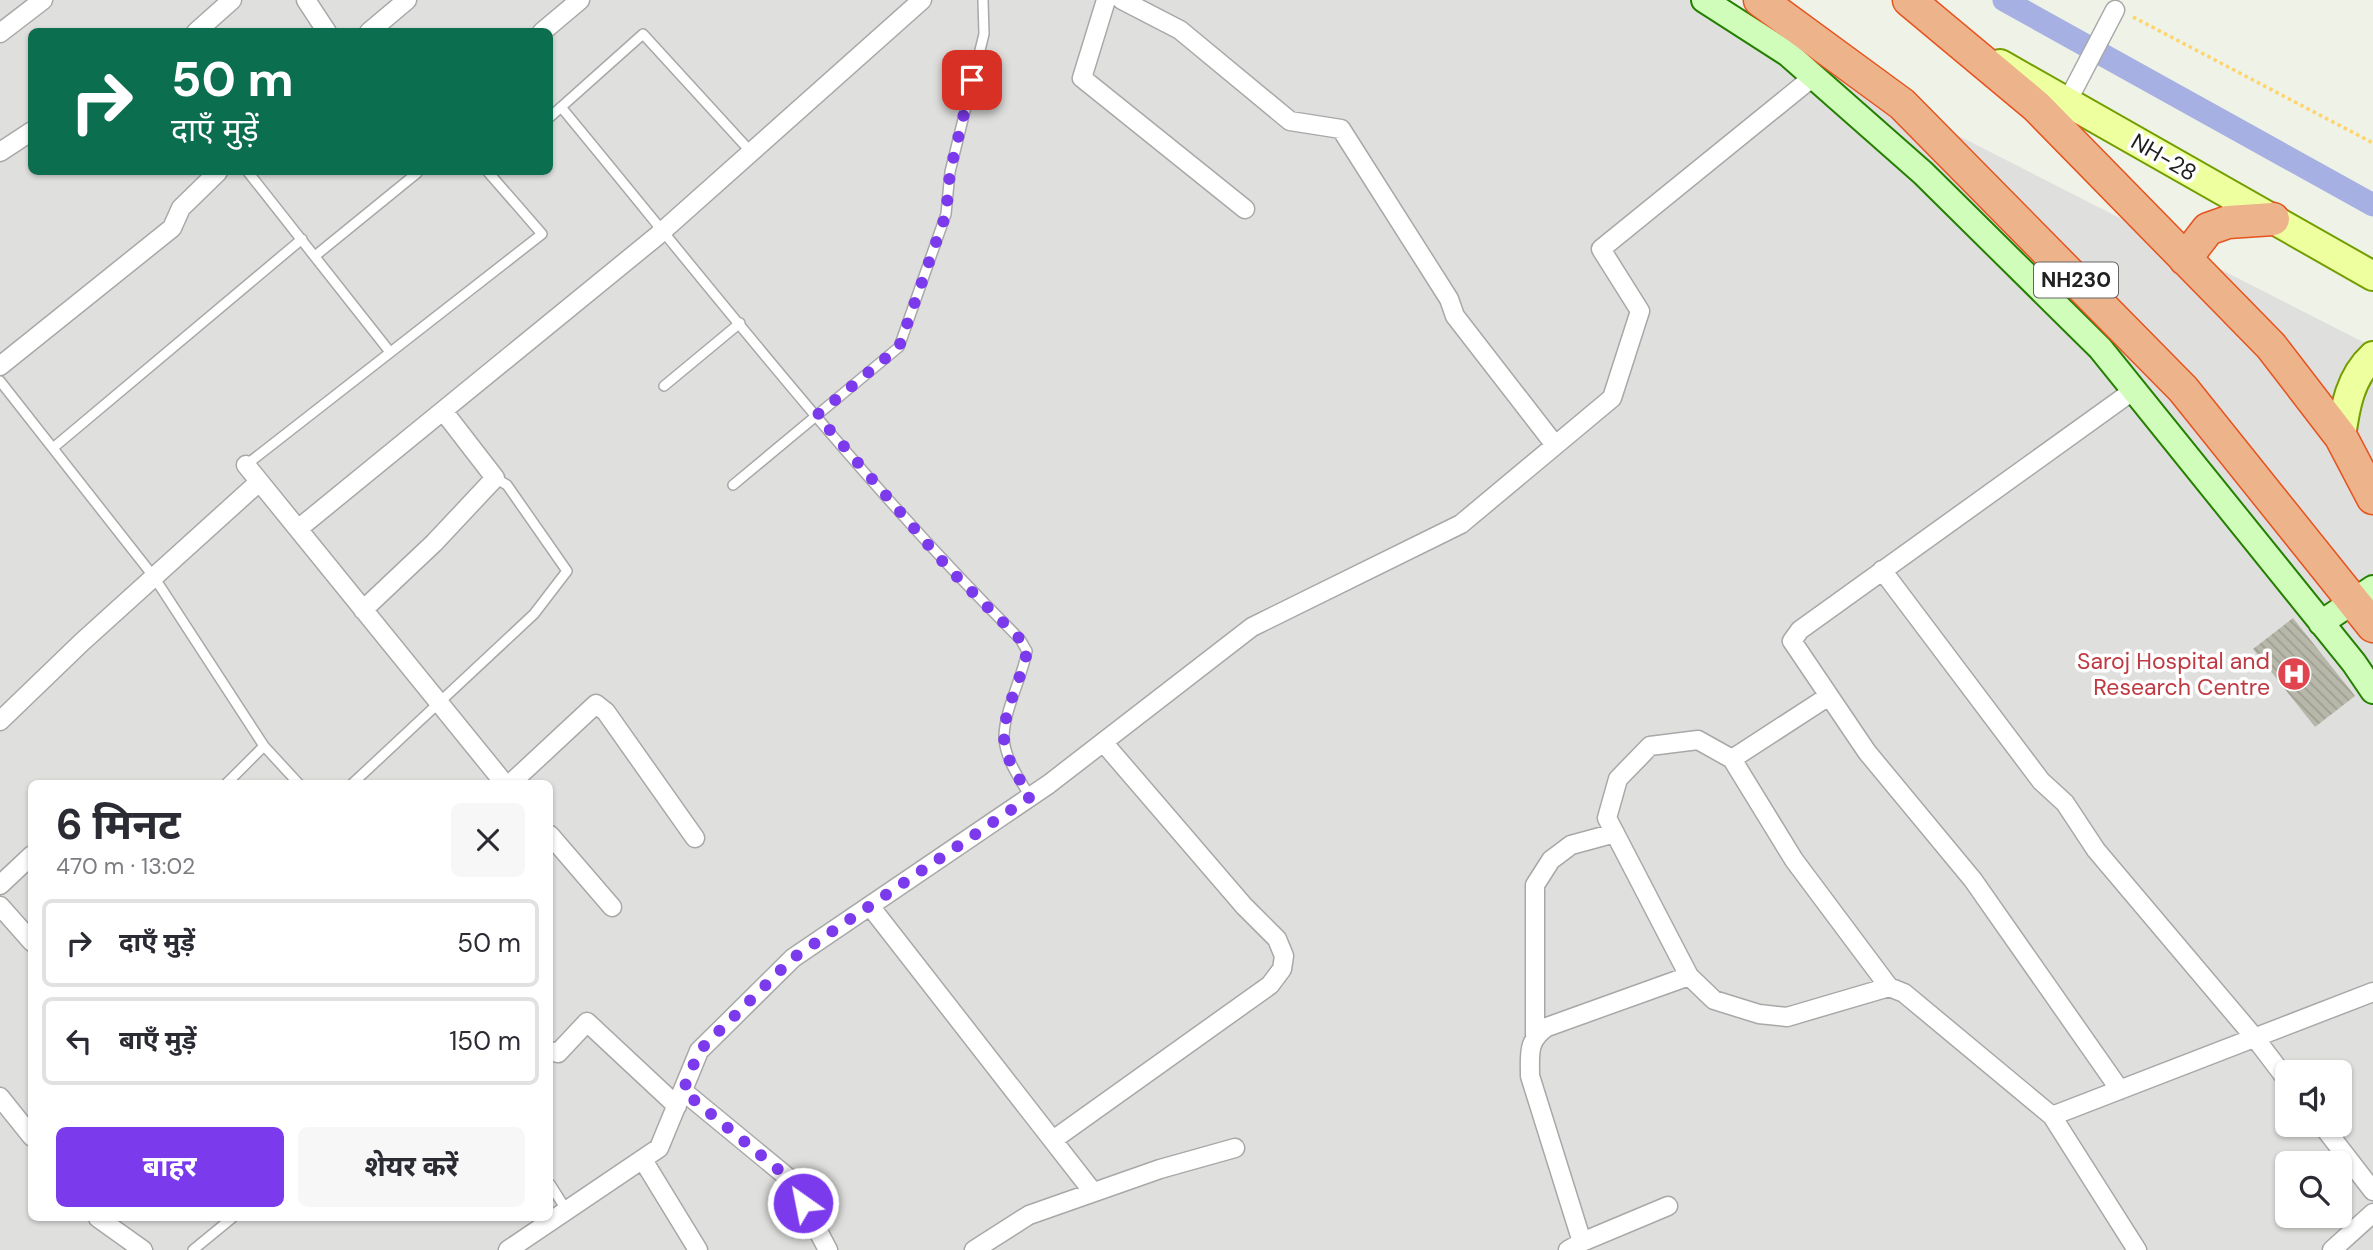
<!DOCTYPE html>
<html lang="hi">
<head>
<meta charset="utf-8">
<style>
	body { margin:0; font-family:"DM Sans","Noto Sans Devanagari",sans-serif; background:#f7f7f7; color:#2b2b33; height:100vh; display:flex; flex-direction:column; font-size:26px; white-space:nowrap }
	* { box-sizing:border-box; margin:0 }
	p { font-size:23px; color:#7c7c81 }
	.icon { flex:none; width:38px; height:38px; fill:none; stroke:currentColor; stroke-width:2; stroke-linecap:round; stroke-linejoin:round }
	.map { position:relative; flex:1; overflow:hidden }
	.drawer { position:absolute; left:28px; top:780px; width:525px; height:441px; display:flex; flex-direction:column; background:#fff; border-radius:10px; box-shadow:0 2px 5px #0004 }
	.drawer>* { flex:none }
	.hud { position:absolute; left:28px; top:28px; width:525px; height:147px; border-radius:10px; box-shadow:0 2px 5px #0004; background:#0b6e4f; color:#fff; overflow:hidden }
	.fabs { position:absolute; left:2275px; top:1060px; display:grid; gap:14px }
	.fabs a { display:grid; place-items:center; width:77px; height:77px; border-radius:10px; background:#fff; box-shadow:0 2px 5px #0004; font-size:35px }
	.pin { position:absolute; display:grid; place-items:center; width:60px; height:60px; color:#fff; margin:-30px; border-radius:14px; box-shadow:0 4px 10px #0006 }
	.me { position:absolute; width:77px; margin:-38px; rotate:327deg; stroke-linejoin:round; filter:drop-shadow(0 0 5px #0008) }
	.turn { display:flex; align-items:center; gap:24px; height:147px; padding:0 28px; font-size:32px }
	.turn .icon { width:91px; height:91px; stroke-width:2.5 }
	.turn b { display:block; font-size:49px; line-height:60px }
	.round { display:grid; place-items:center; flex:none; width:74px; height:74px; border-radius:10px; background:#f7f7f7 }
	.headline { display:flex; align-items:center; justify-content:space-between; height:119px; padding:0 28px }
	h1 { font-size:42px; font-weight:700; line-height:52px }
	.button { display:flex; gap:14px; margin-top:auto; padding:14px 28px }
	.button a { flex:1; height:80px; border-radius:10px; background:#7c3aed; color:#fff; font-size:28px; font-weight:700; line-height:80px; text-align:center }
	.button a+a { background:#f7f7f7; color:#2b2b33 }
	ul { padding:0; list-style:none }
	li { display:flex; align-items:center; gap:21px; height:88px; margin:0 14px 10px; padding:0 14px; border:4px solid #e1e1e2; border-radius:10px }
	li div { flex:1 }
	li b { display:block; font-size:26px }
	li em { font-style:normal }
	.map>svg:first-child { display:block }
	.residential { fill:#dfdfde; fill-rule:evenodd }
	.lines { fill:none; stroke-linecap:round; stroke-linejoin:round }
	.canal { stroke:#a6b0e2; stroke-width:23 }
	.building { fill:url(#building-back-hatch) }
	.lane-casing { stroke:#a8a8a8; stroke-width:12 }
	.street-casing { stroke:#a8a8a8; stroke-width:21 }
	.secondary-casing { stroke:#248000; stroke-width:28 }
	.primary-casing { stroke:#739e00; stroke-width:32 }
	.highway-casing { stroke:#e6531e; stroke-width:35 }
	.path { stroke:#ffd46b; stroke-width:3.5; stroke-dasharray:3.5 3.5; stroke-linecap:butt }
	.lane { stroke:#fff; stroke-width:9 }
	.street { stroke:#fff; stroke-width:18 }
	.secondary { stroke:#d1fdba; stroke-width:24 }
	.primary { stroke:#eeff9f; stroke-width:28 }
	.highway { stroke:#edb48b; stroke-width:32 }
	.route { stroke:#7c3aed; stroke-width:12; stroke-dasharray:0 21.6 }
	.labels { text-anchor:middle; stroke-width:7; stroke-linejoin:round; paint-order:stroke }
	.shield { fill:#fff; stroke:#646464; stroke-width:2 }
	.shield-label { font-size:21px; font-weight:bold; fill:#212121 }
	.street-label { font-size:23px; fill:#212121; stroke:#fff }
	.health-label { font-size:23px; fill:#be3a42; stroke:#fff; text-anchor:end }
</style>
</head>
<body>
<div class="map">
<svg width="2373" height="1250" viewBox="0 0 2373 1250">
	<defs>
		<pattern id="building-back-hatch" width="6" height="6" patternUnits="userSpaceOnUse" patternTransform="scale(1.75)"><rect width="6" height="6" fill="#b7b8a9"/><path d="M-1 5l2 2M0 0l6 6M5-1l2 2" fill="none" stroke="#9d9e91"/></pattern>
	</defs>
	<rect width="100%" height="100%" fill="#eff2e7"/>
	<!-- residential -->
	<path class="residential" d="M0,0H1692L2373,347V1250H0ZM32,32H550V172H32ZM32,784H550V1218H32ZM2287,1073H2340V1125H2287ZM2287,1164H2340V1216H2287Z"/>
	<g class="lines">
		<!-- canal -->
		<path class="canal" d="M2004,0L2373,205"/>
	</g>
	<!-- building -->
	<path class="building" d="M2293,618L2355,696L2315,727L2253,649Z"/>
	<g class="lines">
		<!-- lane casing -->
		<g class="lane-casing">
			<path id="lane" d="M561,107C710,287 854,474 1020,639L1027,651C1022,679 1005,708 1004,736C1004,758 1020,779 1030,797
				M550,117L643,34L751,152
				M248,172L390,352
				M315,256L417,173
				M0,381L154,577L264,746L299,784
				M664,386L740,323
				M53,448L302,239
				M246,465L542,234L488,172
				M733,485L899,347L946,214L950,172L984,34L983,0
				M226,784L264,746
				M352,784L534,614L567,571L507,485L495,478
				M550,1184L567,1211
				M193,1250L232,1218"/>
		</g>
		<!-- street casing -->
		<g class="street-casing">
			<path id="street" d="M306,0L327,32
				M1106,0L1082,78L1245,209
				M1122,0L1180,30L1290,121L1341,129L1449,299L1455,316L1555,445
				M196,32L232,0
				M369,32L407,0
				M542,32L580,0
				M0,33L43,0
				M2067,102L2115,10
				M0,152L32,131
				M0,366L172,228L181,208L218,172
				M246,465L505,784
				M298,529L657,236L922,0
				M1882,570L2041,781L2065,803L2096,850L2255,1038L2287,1080
				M363,610L434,543L495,478L444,412
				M0,721L82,642L259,482
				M1732,759L1829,696
				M510,784L596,704L606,712L695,838
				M550,835L612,907
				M0,885L32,855
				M0,906L32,942
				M870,906L1093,1192
				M1689,976L1607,818L1618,779L1650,746L1698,740L1732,759L1794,860L1889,987
				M1535,1035V885L1551,860L1571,845L1615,833
				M550,1051L558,1053L587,1022L677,1106
				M2120,1090L1973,880L1867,752L1792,641L1800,630L2134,390
				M683,1091L791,1180L828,1250
				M0,1097L32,1137
				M2052,1116L2373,992
				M2322,1125L2373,1191
				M1053,1140L1270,985L1282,969L1284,956L1277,939L1244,906L1103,742
				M643,1160L698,1250
				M98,1218L143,1250
				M1582,1242L1668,1206
				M508,1250L659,1148L699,1051L793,958L1049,784L1252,627L1461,524L1612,398L1640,311L1601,249L1813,77
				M974,1250L1029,1215L1160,1169L1235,1148
				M1568,1250L1582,1242L1530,1076C1530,1053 1527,1041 1547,1027L1689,976L1714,1000L1759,1014L1787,1017L1889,987L1904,993L2052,1116L2137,1250
				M2332,1250L2373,1213"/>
		</g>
		<!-- secondary casing -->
		<g class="secondary-casing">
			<path id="secondary" d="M1704,0L1788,54L1923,173L2100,348L2354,663L2373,691
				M2321,623L2373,588"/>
		</g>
		<!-- primary casing -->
		<g class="primary-casing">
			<path id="primary" d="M2000,64L2373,276
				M2341,437C2345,407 2350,377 2373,356"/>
		</g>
		<!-- highway casing -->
		<g class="highway-casing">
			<path id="highway" d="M1760,0L1902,104L2183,389L2373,626
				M1909,0L2036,106L2271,346L2341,437L2373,498
				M2185,259L2208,229L2228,222L2273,219"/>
		</g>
		<!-- path -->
		<path class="path" d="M2133,17L2373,143"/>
		<!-- lane -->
		<use href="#lane" class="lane"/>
		<!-- street -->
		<use href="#street" class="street"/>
		<!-- secondary -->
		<use href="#secondary" class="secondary"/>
		<!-- primary -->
		<use href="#primary" class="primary"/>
		<!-- highway -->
		<use href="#highway" class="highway"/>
	</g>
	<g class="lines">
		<!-- route -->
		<path class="route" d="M803,1203L791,1180L683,1091L699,1051L793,958L1030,797C1020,779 1004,758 1004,736C1004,708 1022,679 1027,651L1020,639L949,569L817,415L899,347L946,214L950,172L972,80"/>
	</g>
	<!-- icons -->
	<defs>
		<g id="hospital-disc" transform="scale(1.75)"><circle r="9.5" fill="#e0444e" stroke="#fff"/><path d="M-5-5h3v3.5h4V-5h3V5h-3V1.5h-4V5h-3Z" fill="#fff"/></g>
	</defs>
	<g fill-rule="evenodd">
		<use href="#hospital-disc" x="2294" y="674"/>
	</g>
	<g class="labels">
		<!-- shield labels -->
		<rect class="shield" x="2034" y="262.5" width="84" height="35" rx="5"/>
		<g class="shield-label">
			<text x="2076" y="287">NH230</text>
		</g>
		<!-- street labels -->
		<g class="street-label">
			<text transform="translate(2164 157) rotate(30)" y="8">NH-28</text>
		</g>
		<!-- health labels -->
		<g class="health-label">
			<text x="2270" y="669">Saroj Hospital and<tspan x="2270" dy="26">Research Centre</tspan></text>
		</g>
	</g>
</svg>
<div class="fabs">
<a><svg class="icon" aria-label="sound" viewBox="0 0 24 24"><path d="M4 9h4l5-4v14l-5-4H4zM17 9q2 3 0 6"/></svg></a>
<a><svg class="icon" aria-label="search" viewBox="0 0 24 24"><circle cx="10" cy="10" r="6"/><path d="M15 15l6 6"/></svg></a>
</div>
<div class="pin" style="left:972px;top:80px;background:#d93025"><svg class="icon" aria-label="arrive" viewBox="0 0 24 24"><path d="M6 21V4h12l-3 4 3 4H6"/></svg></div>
<svg class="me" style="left:803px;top:1203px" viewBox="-20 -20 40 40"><circle r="17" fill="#7c3aed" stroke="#fff" stroke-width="3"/><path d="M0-11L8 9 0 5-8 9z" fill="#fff"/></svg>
<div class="hud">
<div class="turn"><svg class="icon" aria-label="right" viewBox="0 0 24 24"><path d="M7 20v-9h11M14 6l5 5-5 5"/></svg><div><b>50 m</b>दाएँ मुड़ें</div></div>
</div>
<section class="drawer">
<div class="headline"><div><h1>6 मिनट</h1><p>470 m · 13:02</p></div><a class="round"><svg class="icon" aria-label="close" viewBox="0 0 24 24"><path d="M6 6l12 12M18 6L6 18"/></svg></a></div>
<ul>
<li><svg class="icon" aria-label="right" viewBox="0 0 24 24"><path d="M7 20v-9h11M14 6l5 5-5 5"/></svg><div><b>दाएँ मुड़ें</b></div><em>50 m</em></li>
<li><svg class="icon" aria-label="left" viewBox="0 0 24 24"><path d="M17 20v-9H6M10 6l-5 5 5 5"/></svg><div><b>बाएँ मुड़ें</b></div><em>150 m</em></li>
</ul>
<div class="button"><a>बाहर</a><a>शेयर करें</a></div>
</section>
</div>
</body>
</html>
